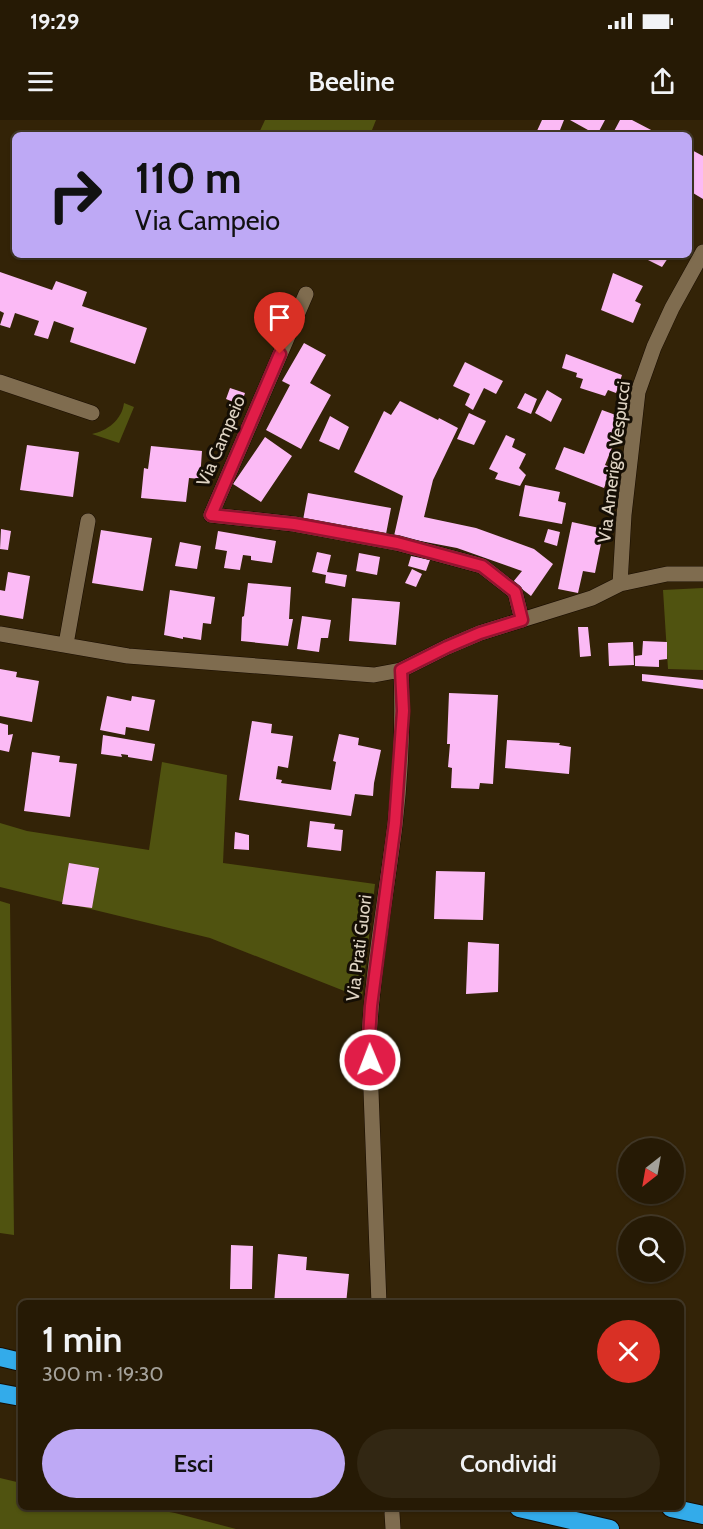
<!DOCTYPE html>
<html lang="it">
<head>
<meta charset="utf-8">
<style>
	body { margin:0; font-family:Cabin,sans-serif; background:#322713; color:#f1f3f6; height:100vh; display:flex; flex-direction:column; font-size:22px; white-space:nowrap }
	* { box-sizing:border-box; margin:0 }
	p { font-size:20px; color:#a4a19a }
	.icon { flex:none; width:33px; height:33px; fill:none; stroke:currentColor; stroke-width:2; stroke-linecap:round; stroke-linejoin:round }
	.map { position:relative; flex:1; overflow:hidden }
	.drawer { position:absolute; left:18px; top:1180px; width:666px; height:210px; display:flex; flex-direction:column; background:#261a05; border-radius:9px; box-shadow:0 2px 4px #0004,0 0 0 2px #423827 }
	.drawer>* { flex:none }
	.guide { position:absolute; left:12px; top:12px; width:680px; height:126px; border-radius:9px; box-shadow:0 2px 4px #0004,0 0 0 2px #423827; background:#bea9f5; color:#111; overflow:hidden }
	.needle { width:39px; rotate:211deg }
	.fabs { position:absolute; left:618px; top:1018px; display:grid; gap:12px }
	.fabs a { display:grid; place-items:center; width:66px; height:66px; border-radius:50%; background:#261a05; box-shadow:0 2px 4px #0004,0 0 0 2px #423827; font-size:30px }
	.pin { position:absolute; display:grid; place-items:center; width:51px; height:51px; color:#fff; margin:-62px -26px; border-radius:50% 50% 50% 0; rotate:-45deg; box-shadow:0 0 6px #0007 }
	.pin .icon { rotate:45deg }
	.me { position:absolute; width:66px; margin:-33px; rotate:359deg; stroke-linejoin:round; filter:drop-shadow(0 0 4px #0008) }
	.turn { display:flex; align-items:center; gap:21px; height:126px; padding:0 24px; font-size:27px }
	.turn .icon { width:78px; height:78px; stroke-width:2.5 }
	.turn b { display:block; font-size:42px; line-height:51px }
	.round { display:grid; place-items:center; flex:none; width:63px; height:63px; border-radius:32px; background:#322713 }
	.summary { display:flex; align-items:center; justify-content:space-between; height:102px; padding:0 24px }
	h1 { font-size:36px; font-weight:600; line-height:45px }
	.primary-button { display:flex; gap:12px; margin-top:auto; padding:12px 24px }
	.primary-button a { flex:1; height:69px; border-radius:36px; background:#bea9f5; color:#111; font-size:24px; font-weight:600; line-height:69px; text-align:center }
	.primary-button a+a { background:#322713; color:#f1f3f6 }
	.status { display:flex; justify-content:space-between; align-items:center; height:42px; padding:0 30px; background:#261a05; direction:ltr }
	.status svg { height:16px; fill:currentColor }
	header { display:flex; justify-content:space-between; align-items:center; height:78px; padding:0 24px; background:#261a05; font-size:27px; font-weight:600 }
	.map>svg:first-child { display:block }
	.green { fill:#505310 }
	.building { fill:#fbbaf5 }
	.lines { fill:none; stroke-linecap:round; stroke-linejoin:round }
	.street-casing { stroke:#180c00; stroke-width:16 }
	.highway-casing { stroke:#180c00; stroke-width:20 }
	.street { stroke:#7f6c4f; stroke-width:15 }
	.highway { stroke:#33abea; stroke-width:18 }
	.route-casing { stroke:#92132f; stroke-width:15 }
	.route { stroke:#e11d48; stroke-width:10 }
	.labels { text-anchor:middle; stroke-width:6; stroke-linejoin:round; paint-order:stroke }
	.street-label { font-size:18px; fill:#e0d5c5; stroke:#150e04 }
</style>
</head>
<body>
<div class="status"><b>19:29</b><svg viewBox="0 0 49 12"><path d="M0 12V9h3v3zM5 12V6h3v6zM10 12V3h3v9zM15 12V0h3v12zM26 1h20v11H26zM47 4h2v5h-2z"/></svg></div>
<header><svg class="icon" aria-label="menu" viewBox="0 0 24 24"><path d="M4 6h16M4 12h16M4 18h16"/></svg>Beeline<svg class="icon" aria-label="share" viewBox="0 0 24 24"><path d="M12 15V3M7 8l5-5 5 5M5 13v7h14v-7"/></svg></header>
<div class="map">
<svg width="703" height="1409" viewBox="0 0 703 1409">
	<rect width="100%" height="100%" fill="#332307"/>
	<!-- green -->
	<path class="green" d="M265,0H376L370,15H258Z
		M124,283L134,287L119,323L92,314C107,311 122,300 124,283Z
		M703,468V550L668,549L663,470Z
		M162,642L227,655L223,743L375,764L362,878L210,818L0,767V703L27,711L149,730Z
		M0,781L10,784L14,1115L0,1113Z
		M0,1358L21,1363V1388H147L175,1393L236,1409H0Z"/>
	<!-- building -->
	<path class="building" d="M542,0H564L558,15H541L536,13Z
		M570,0H605L597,15Z
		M620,0H632L655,12L653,15H612Z
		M688,28L703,36V79L688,70Z
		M643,135H670L662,147L642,137Z
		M0,152L52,170L56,161L87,172L82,186L147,208L135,244L70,222L74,208L54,201L48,219L34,215L39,201L15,193L10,208L0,205L4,193L0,191Z
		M613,153L643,166L635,181L641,184L633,203L601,190Z
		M304,223L326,235L310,263L331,275L301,329L266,310L290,265L282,261Z
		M566,234L622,255L616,273L608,270L605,276L580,268L583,259L576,257L577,253L562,248Z
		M465,242L503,261L496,274L484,268L473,290L465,285L470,274L453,266Z
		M230,268L245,273L241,285L226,279Z
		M547,270L562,279L551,302L535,293Z
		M525,273L537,279L531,294L517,288Z
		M400,281L438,300L439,298L458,308L433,360L424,397L476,408L534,429L553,444L531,476L513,462L522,451L519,450L457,428L394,416L403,376L354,352L384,291L391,295Z
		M602,290L624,298L605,345L612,348L604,368L555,349L564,327L584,334Z
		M469,293L486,301L474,325L457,319Z
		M330,296L349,307L339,330L319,321Z
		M506,315L515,319L512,327L526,334L519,348L526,355L520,366L495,359L498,353L489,349Z
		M265,317L292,336L261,382L233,364Z
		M27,325L79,332L73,377L20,370Z
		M151,326L202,331L200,359L189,358L186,382L141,378L144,348L148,349Z
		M525,365L560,372L558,381L566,383L562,404L519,396Z
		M308,373L391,388L386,414L303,400Z
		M572,402L604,409L595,453L583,451L578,473L558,469Z
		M1,409L11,411L8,430L0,429Z
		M548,409L560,412L557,426L544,422Z
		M101,410L152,418L143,471L92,463Z
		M218,411L276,421L272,443L251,440V436L243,435L240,450L224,448L227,431L215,429Z
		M180,422L201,426L197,449L175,446Z
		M317,432L331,435L327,452L347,455L345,467L325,463L326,455L312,452Z
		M359,433L380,437L377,455L356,451Z
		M411,436L430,440L426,451L408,446Z
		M412,449L422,454L416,467L405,463Z
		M8,452L30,456L23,499L0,495V470L5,471Z
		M248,463L291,467L289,499H293L288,526L241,521L242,497L244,496Z
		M170,470L215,477L211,504L203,503L201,520L183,517V519L164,515Z
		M352,478L400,482L396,525L349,521Z
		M302,496L331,500L328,518H321L319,532L297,529Z
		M578,507H588L591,536L580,537Z
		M643,521L667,522V539L659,540V547L635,546V536L642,535Z
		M633,522L634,545L609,546L608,523Z
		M0,549L17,552L16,557L39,561L32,602L0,596Z
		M642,554L703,560V569L642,561Z
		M449,573L498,575L493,664L480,663L479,669L451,668L452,648L448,647L450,624H447Z
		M107,576L131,581L132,576L155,580L149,611L126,607L125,615L100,610Z
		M252,601L272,604L271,613L293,616L288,648L278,646L276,659L282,660L281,663L331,670L336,642L333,641L339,614L359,618L358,625L381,630L374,663L373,676L355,674L351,696L239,680Z
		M0,603L8,605V615L13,614L9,632L0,630Z
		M103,615L155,624L152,641L128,637V635L121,634L122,637L101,634Z
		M507,620L560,623L559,625L571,627L569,654L505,648Z
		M32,632L60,636L59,642L77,644L70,697L24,691Z
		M310,701L335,704L334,709L343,710L341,731L307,727Z
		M235,712L249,715V730L234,729Z
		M69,743L99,748L92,788L62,784Z
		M436,751L485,752L483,800L434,799Z
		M468,822L499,824L498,872L466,874Z
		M231,1125L253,1126L252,1169H230Z
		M278,1134L307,1137L306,1150L349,1154L346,1184H274Z"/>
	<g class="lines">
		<!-- street casing -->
		<g class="street-casing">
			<path id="street" d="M306,174L211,395L294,404L397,423L482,446L515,472L522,500
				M0,262L92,293
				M620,464L624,395L638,272L654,227L672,188L703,132
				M0,514L128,536L374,555L401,550L447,527L480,513L592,478L620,464L667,454H703
				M66,524L88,401
				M379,1184L369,918C373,847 386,776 395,705C401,654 403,601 401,550
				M392,1393L393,1409"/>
		</g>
		<!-- highway casing -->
		<g class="highway-casing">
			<path id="highway" d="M0,1237L21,1242
				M0,1273L21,1277
				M519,1388L610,1409
				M671,1388L703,1395"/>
		</g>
		<!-- street -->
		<use href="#street" class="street"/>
		<!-- highway -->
		<use href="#highway" class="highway"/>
	</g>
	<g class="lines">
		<!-- route casing -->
		<g class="route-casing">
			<path id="route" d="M280,234L211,395L294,404L397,423L482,446L515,472L522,500L480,513L447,527L401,550L403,591L395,703L371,886L369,918L370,940"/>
		</g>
		<!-- route -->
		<use href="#route" class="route"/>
	</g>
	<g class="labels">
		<!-- street labels -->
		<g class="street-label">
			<text transform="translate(221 321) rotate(-67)" y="6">Via Campeio</text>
			<text transform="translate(614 342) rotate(-83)" y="6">Via Amerigo Vespucci</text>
			<text transform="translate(359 828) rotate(-83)" y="6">Via Prati Guori</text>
		</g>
	</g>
</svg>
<div class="fabs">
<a><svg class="needle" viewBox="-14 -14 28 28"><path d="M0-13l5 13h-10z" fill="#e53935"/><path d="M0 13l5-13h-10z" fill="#a4a19a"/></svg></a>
<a><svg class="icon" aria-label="search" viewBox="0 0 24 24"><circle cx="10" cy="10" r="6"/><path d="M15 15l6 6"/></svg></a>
</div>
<div class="pin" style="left:280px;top:234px;background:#d93025"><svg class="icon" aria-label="arrive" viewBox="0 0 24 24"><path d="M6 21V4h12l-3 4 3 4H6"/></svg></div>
<svg class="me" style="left:370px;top:940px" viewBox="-20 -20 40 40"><circle r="17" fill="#e11d48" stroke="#fff" stroke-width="3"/><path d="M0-11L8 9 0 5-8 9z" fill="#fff"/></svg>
<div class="guide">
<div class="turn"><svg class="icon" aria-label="right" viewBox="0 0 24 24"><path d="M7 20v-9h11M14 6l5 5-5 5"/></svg><div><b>110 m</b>Via Campeio</div></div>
</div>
<section class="drawer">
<div class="summary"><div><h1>1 min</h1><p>300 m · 19:30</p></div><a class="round" style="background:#d93025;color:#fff"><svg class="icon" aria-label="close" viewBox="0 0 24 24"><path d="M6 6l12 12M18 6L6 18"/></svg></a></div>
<div class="primary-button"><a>Esci</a><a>Condividi</a></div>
</section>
</div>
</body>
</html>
